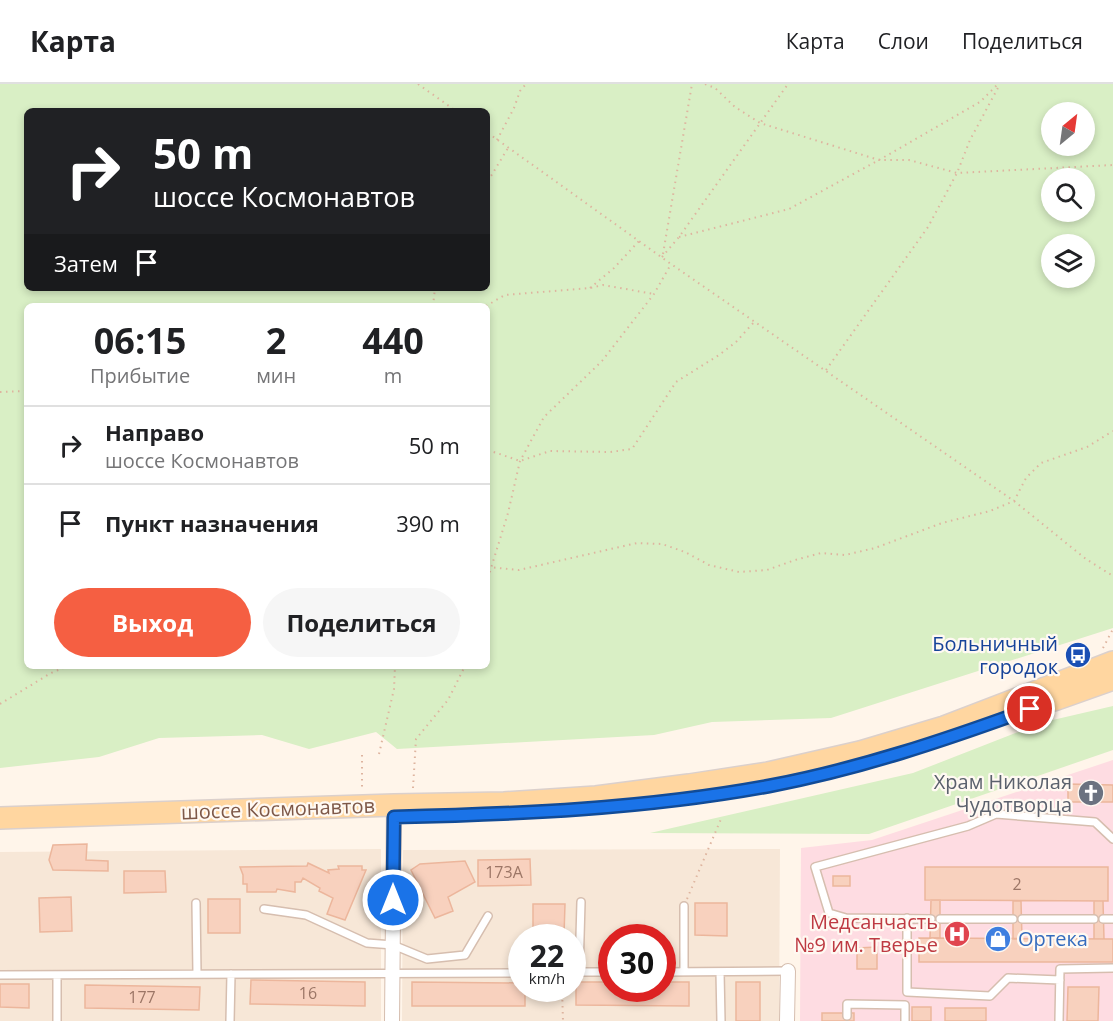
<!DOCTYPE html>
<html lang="ru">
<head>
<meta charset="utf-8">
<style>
	body { margin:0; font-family:"Open Sans",sans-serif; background:#f6f6f6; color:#202124; height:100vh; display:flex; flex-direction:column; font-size:22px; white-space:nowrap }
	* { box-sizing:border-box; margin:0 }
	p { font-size:20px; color:#757577 }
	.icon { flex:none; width:33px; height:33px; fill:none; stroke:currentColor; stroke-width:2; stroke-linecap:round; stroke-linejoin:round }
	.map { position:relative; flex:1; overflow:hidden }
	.details { position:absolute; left:24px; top:219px; width:466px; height:366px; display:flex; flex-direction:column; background:#fff; border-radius:9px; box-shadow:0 3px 9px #0003 }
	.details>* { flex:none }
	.banner { position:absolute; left:24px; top:24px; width:466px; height:183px; border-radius:9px; box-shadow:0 3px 9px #0003; background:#202124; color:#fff; overflow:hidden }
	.needle { width:39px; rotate:29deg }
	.controls { position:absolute; left:1041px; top:18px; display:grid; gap:12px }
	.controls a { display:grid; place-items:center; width:54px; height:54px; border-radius:50%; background:#fff; box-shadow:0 3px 9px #0003; font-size:30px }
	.speed { position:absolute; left:508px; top:840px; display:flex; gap:12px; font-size:30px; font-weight:700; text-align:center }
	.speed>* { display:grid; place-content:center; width:78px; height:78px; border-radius:50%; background:#fff; box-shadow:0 3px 9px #0003; line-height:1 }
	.speed small { font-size:15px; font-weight:400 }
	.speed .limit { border:9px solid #d22; background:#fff; color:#111 }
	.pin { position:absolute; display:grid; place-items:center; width:51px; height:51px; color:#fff; margin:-26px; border:3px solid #fff; border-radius:50%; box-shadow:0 2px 6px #0007 }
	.me { position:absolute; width:66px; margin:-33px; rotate:0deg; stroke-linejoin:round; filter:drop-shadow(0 0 4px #0008) }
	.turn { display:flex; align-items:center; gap:21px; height:126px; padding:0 30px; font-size:27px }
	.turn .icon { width:78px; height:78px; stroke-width:2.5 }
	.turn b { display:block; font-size:42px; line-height:51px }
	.then { display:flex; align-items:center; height:57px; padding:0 30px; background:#0003; gap:12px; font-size:22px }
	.eta { display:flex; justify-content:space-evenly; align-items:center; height:102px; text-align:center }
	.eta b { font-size:36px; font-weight:700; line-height:42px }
	.button { display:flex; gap:12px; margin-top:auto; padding:12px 30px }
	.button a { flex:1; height:69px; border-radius:36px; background:#f55f42; color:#fff; font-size:24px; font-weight:700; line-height:69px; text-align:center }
	.button a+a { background:#f6f6f6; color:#202124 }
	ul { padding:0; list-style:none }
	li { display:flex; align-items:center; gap:18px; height:78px; padding:0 30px; border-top:2px solid #e0e0e0 }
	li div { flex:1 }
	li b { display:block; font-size:22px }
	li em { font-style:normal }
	header { display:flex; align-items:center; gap:36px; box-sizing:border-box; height:84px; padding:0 30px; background:#fff; border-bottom:2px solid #e0e0e0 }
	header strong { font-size:28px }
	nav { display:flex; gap:33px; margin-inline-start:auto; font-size:21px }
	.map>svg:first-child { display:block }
	.residential { fill:#f7e7d7; fill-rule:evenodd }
	.medical { fill:#fedce2 }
	.green { fill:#d9efc5; fill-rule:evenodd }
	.building { fill:#f8d1be; stroke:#ecb69c; stroke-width:1.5 }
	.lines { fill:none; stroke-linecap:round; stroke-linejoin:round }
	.lane-casing { stroke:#d6beaf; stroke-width:10 }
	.street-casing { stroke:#d6beaf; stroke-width:16 }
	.primary-casing { stroke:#dbd0cc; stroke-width:24 }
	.path { stroke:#deb49f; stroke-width:2; stroke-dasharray:1.5 4.5; stroke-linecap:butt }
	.lane { stroke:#fff; stroke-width:7 }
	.street { stroke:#fff; stroke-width:14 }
	.primary { stroke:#ffd6a0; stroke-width:21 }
	.route-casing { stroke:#114b97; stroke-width:15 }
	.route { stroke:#1a73e8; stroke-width:10 }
	.labels { text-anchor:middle; stroke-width:4.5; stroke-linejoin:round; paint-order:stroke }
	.number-label { font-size:16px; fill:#9c7666 }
	.transit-label { font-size:20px; fill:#164399; stroke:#fff9f2; text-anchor:end }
	.worship-label { font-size:20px; fill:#5b616d; stroke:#fff9f2; text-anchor:end }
	.street-label { font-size:20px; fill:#7e5848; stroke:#fff9f2 }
	.health-label { font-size:20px; fill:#be3a42; stroke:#fff9f2; text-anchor:end }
	.shop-label { font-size:20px; fill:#366cbe; stroke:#fff9f2; text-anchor:start }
</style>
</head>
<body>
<header>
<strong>Карта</strong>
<nav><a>Карта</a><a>Слои</a><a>Поделиться</a></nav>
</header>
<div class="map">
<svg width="1113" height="937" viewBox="0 0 1113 937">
	<rect width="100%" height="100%" fill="#fff5ea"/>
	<!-- residential -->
	<path class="residential" d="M381,765V937H0V768Z
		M780,765L779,937H402L403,766ZM522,854H573V904H522ZM612,854H663V904H612Z"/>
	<!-- medical -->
	<path class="medical" d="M1113,676V937H800L801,764L872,756Z"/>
	<!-- green -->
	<path class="green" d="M0,0H1113V544L831,634L712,638L654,651L397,665L376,648L309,665L262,651L159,654L99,673L0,684ZM27,27H488V204H27ZM1084,28V62H1052V28ZM1084,94V128H1052V94ZM1084,160V194H1052V160ZM27,222H488V582H27Z
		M1113,622V666L869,750L650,749L913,689L1044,638Z"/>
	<!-- building -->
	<path class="building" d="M1068,700L1113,701V718H1068Z
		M87,760L86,776L108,777V787L53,786L49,776L53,761Z
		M530,775L531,801L478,802V776Z
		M465,777L475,798L448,813L453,827L435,834L411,786L420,780Z
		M308,779L329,789L328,786L339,785L338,782H362V786H366L345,836L327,830L333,814L319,807L320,804L303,794L301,798H295V808L277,805L276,808H247V800H243V791L240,783L307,782Z
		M925,783H1108V817L925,816Z
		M124,787H165L166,808L124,809Z
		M833,792H850V802H833Z
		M71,813L72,847L40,848L39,814Z
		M208,815H240V849H208Z
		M931,816H940V854H930Z
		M1013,817H1021L1022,855H1013Z
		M1094,817H1103L1104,855H1094Z
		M695,819H727V852L695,851Z
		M533,820H565L564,851L533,850Z
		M919,854L1113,855V878H919Z
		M877,863V885H857V864Z
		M251,896L365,898V922L250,920Z
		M412,898L522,899V904H525V922H412Z
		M576,898H612V904H663V898H689V922L576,921Z
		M736,898H760V937H736Z
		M0,900H29V924L0,923Z
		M85,901L200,903L199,926L85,924Z
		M1068,903H1099L1098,937H1067Z
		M912,923H931V937H912Z
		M945,924H986V937H945Z
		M822,929H854V937H822Z"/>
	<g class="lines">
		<!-- lane casing -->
		<g class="lane-casing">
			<path id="lane" d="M196,819L197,890
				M684,822V888
				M264,825L306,831L367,859L393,861L427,875L465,871L488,832
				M907,834V908L990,912L1008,894L1060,896
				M931,835L846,834L829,829L815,783L968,742L996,730L1095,738L1113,755
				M940,835H1013
				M1022,835H1094
				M1103,835H1113
				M573,888H612
				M579,888L581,818
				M663,888L788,887
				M720,888L721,937
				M0,891L522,889
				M57,891V937
				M847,932V920L905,921V937
				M230,937L231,890
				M1059,937L1060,885L1113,884"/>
		</g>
		<!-- street casing -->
		<g class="street-casing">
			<path id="street" d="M392,937L394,721
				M787,937L788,887"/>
		</g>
		<!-- primary casing -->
		<g class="primary-casing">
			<path id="primary" d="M1054,616L1113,595
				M0,734L394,721L504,719L596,713L689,701L768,689L860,668L944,643L1113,578"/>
		</g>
		<!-- path -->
		<path class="path" d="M418,0L456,27
			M705,0L715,4L735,23L760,39L879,76H909L957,89L1113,81
			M488,49L671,180L1014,417L1086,475L1113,492
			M497,56L514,24L520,7L526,0
			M488,97L508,64
			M679,153L789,125L879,76L980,18L998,0
			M663,170L692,0
			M662,173L679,153L788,0
			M590,204L614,184L639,157
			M433,222L435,204
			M486,222L505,211L590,204L603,201L654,210
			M826,286L928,143L957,89L970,56L1000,0
			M0,308L27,307
			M488,366L520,377L550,367L610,368L632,365L676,298L719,271L736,258L755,237
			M488,483L519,486L637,459L662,460L685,468L709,481L739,488L767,486L795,476L821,469L845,471L875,464L942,439L990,427L1014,417L1026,394L1041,379L1087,363L1113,347
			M488,494L508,429L520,377L544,333L602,277L654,210L671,180
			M1103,564L1113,545
			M0,620L51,589L68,582
			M379,670L394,605L395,582
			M362,671V706
			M413,704L416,655L448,616L465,582
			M687,815L721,735
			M562,904L563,937"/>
		<!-- lane -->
		<use href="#lane" class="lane"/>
		<!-- street -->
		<use href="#street" class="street"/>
		<!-- primary -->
		<use href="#primary" class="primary"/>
	</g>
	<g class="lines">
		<!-- route casing -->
		<g class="route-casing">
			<path id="route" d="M393,816L394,733C520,730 644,725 769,702C859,685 945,656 1030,625"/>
		</g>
		<!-- route -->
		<use href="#route" class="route"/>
	</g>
	<!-- icons -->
	<defs>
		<g id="bus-disc" transform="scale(1.35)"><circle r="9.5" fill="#1a4fb4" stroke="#fff9f2"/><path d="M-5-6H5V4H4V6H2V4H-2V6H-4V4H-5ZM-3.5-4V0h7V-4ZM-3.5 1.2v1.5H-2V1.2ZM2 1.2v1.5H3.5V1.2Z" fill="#fff"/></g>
		<g id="church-disc" transform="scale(1.35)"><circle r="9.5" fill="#6b7280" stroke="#fff9f2"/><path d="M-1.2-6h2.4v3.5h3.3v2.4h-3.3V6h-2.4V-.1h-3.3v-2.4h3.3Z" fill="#fff"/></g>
		<g id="hospital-disc" transform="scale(1.35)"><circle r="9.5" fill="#e0444e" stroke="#fff9f2"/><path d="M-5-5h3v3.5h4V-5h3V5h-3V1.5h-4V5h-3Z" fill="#fff"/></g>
		<g id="shop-disc" transform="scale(1.35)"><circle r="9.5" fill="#3f7fe0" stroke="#fff9f2"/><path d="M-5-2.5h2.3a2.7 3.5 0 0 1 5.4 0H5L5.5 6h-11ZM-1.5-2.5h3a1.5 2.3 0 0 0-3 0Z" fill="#fff"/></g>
	</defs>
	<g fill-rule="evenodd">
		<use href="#bus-disc" x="1078" y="571"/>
		<use href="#church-disc" x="1091" y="709"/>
		<use href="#hospital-disc" x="957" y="850"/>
		<use href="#shop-disc" x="998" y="855"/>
	</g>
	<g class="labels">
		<!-- number labels -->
		<g class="number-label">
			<text x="504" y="794">173А</text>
			<text x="1017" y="806">2</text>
			<text x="308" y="915">16</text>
			<text x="142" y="919">177</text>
		</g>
		<!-- transit labels -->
		<g class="transit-label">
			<text x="1058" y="567">Больничный<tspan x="1058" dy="23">городок</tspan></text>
		</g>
		<!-- worship labels -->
		<g class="worship-label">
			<text x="1072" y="705">Храм Николая<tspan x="1072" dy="23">Чудотворца</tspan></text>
		</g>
		<!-- street labels -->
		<g class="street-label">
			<text transform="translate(278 725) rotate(-2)" y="7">шоссе Космонавтов</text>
		</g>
		<!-- health labels -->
		<g class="health-label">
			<text x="938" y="845">Медсанчасть<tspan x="938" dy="23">№9 им. Тверье</tspan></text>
		</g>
		<!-- shop labels -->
		<g class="shop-label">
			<text x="1018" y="862">Ортека</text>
		</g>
	</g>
</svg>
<div class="controls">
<a><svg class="needle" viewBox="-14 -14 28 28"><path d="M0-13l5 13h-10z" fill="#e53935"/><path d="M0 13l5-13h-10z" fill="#757577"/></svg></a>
<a><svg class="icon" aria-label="search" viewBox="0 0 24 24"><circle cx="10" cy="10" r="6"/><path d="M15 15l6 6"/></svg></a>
<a><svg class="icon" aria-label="layers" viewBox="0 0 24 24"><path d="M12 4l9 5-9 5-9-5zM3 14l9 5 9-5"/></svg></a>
</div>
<div class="speed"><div>22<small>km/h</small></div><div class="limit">30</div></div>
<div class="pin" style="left:1030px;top:625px;background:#d93025"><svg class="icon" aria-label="arrive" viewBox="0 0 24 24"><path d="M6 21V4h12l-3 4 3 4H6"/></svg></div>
<svg class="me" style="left:393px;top:816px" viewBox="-20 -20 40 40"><circle r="17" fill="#1a73e8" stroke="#fff" stroke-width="3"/><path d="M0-11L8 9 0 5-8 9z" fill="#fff"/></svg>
<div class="banner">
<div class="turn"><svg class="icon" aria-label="right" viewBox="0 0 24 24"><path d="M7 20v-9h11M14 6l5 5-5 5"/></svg><div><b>50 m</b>шоссе Космонавтов</div></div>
<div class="then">Затем<svg class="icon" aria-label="arrive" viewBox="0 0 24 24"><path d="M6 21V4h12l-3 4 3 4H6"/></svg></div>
</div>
<section class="details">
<div class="eta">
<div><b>06:15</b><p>Прибытие</p></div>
<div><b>2</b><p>мин</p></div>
<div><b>440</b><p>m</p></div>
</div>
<ul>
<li><svg class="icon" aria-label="right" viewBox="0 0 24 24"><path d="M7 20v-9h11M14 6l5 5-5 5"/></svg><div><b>Направо</b><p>шоссе Космонавтов</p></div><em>50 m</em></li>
<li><svg class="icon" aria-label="arrive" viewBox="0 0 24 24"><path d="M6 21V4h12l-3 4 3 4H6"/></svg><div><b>Пункт назначения</b></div><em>390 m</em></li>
</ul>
<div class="button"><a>Выход</a><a>Поделиться</a></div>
</section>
</div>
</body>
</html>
